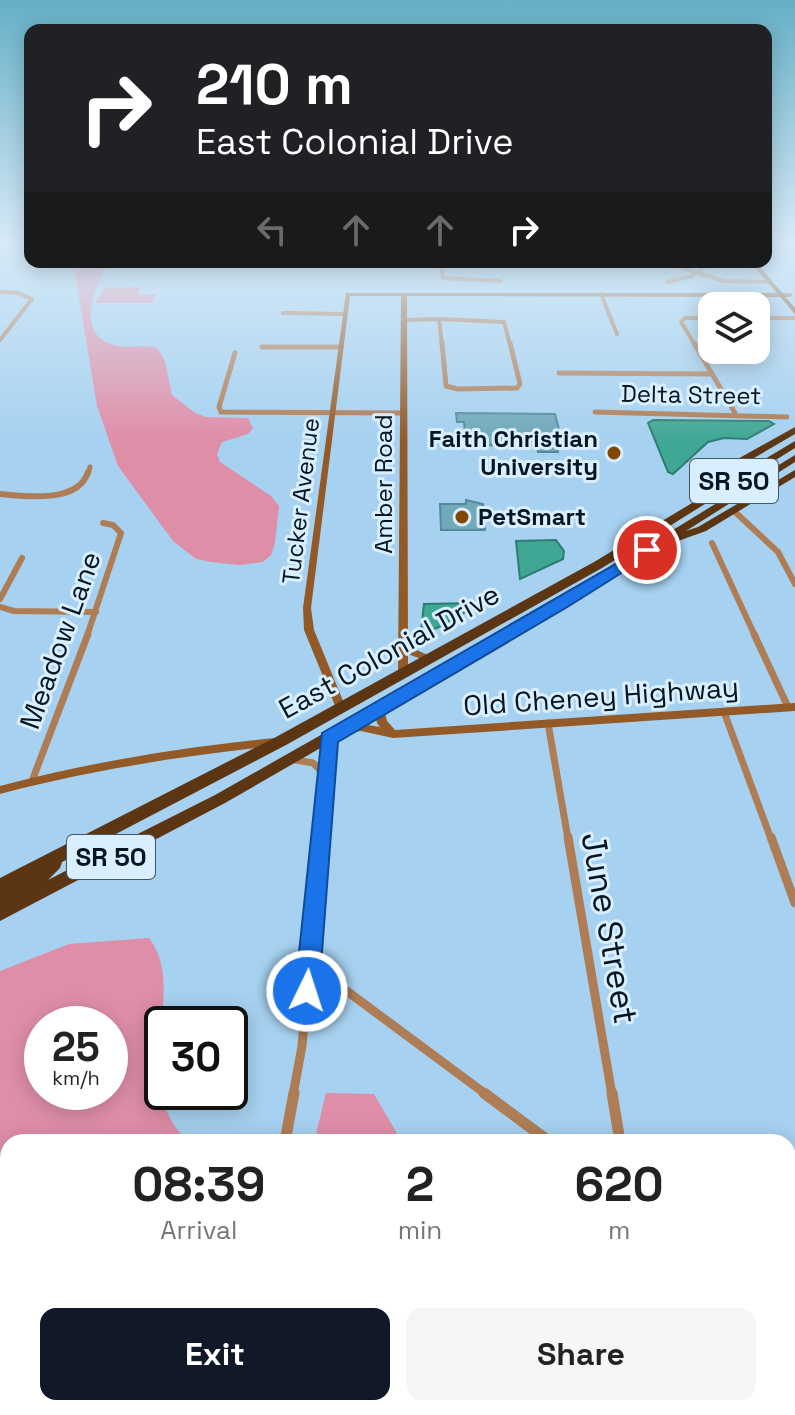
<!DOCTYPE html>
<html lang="en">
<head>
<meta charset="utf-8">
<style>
	body { margin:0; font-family:"Space Grotesk",sans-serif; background:#f6f6f6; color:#222; height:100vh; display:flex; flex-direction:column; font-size:30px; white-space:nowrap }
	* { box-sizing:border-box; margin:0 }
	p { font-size:26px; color:#767676 }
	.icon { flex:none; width:44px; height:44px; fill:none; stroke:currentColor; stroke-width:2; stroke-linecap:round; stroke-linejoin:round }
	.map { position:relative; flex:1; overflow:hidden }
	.details { position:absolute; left:0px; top:1134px; width:796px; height:282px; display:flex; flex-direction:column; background:#fff; border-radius:24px 24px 0 0; box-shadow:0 4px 20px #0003 }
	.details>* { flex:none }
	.guide { position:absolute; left:24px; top:24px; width:748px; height:244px; border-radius:16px; box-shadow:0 4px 20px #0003; background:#202124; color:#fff; overflow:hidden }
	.buttons { position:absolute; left:698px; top:292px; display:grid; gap:16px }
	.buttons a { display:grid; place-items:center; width:72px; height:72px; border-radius:16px; background:#fff; box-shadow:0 4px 20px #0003; font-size:40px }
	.speed { position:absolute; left:24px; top:1006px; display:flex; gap:16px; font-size:40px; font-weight:700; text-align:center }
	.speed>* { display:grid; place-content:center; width:104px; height:104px; border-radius:50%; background:#fff; box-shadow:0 4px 20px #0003; line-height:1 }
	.speed small { font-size:20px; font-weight:400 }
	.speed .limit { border:4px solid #111; border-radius:12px; background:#fff; color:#111 }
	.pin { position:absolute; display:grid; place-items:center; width:68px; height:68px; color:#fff; margin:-34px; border:4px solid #fff; border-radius:50%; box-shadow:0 2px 8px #0007 }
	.me { position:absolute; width:88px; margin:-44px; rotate:4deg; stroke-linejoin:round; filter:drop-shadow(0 0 6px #0008) }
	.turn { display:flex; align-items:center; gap:28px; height:168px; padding:0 40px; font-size:36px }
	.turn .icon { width:104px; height:104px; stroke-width:2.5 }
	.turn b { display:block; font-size:56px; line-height:68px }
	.lanes { display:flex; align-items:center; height:76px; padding:0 40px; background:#0003; justify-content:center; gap:40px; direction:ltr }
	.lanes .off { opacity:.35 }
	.eta { display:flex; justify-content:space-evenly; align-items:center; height:136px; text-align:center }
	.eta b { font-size:48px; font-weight:700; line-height:56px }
	.action { display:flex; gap:16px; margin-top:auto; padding:16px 40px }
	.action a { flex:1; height:92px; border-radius:16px; background:#111827; color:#fff; font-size:32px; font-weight:700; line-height:92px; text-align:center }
	.action a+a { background:#f6f6f6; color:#222 }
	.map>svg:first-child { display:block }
	.green { fill:#df8ea7; fill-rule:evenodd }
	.water { fill:#41a795; stroke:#2f7c72; stroke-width:2 }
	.building { fill:#71a8ba; stroke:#538a9b; stroke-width:2 }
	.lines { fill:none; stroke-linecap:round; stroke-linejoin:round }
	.street-far5 { stroke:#ae7d55; stroke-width:4 }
	.street-far4 { stroke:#ae7d55; stroke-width:5 }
	.street-far3 { stroke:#ae7d55; stroke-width:6 }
	.street-far2 { stroke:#ae7d55; stroke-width:7 }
	.street-far1 { stroke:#ae7d55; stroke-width:9 }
	.street { stroke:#ae7d55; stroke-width:11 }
	.secondary { fill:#935a27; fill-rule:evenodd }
	.primary { fill:#784513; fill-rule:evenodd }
	.highway { fill:#5c3613; fill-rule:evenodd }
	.route { fill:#1a73e8; stroke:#114b97; stroke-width:2 }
	.poi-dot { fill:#834701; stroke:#d9efff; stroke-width:3 }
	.labels { text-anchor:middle; stroke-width:6; stroke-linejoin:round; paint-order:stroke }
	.far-street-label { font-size:24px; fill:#061621; stroke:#d9efff }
	.far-poi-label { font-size:24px; font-weight:bold; fill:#061621; stroke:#d9efff; text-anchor:end }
	.shield { fill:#d9efff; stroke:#455764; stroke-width:2 }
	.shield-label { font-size:26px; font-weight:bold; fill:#061621 }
	.street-label { font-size:28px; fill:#061621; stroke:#d9efff }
	.near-street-label { font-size:34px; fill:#061621; stroke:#d9efff }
</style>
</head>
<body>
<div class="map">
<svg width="795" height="1415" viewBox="0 0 795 1415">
	<rect width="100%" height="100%" fill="#a6d1f0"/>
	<!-- green -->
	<path class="green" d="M73,262H108C97,285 73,332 113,345C126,349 143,344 157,348L165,361L172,395L194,412L206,417L248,418L253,428L248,434L222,442L217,454L220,462L271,496L279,506L275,543L271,555L263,562L239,565L211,562L196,559L173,541L118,466L97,406Z
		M141,287L138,295L156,294L152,303H96L104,288Z
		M149,938C191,994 123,1077 188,1142H8V1408H195L193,1415H0V971L69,944ZM42,1024H110V1092H42Z
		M326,1093L374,1094L402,1142H314Z
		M297,1408H544L547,1415H302Z"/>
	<!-- water -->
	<path class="water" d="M653,420L769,421L774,424L747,439L724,438L708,442L673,474L668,472L648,423Z
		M556,540L564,551L563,559L520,579L516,541Z
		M476,603L478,605L437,628L421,632L424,604Z"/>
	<!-- building -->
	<path class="building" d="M456,413L555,414L560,433H565L569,446H556L558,452H538L537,446L466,445L464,422H457Z
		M466,500L483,504L485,530H441L440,504H466Z"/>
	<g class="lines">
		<!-- street-far5 -->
		<path class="street-far5" d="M440,262L443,278L500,281
			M664,262L723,281L770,282
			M667,282L692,276L710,262
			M0,292L18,293L32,299L0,340
			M601,294L617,334
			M283,313L345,314
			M756,318H795
			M404,320L439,319
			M442,345L439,319L504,322L510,345
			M695,345L681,322L685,318H712"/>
		<!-- street-far4 -->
		<path class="street-far4" d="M442,343L446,386L458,389L517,388L520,384L510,343
			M694,343L735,413
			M262,347H341
			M235,353L219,407L221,412L404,413
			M559,373L712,374
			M595,412L787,417
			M88,474L90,467"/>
		<!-- street-far3 -->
		<path class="street-far3" d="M0,494C26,496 78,504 88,472
			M734,511L778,552L795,584
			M712,543L755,636
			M0,599L22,558
			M0,607L14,611L96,612
			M87,636L121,533L113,525L103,523"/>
		<!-- street-far2 -->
		<path class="street-far2" d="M754,634L788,707
			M724,712L771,839
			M548,723L568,839
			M290,759L313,763L324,774
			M32,781L88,634
			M320,839L329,738"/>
		<!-- street-far1 -->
		<path class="street-far1" d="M568,837L612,1095
			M771,837L795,903
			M309,963L487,1095
			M293,1095L302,1046L320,837"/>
		<!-- street -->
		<path class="street" d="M484,1093L550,1142
			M612,1093L620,1142
			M285,1142L294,1093
			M788,1355L795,1362
			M226,1415L227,1408"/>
		<!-- secondary -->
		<path class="secondary" d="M346,293H790L793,295L790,297L407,296L408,646L432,657L434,659L429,662L408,654V673L403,676L398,673L401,296H350L311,608L314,630L346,708L341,712L336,708L304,630L303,608Z
			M795,703V711L393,738L361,731L345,733L341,732L340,729L341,726C355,723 366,724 380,727L377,723L374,709L379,705L384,709L387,721L395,730Z
			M275,738L279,739L280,742L279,745L275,746C182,756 90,770 0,794V786C91,762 182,747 275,738Z"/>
		<!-- primary -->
		<path class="primary" d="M750,262H756L795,308V314Z"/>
		<!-- highway -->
		<path class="highway" d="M795,427V434L742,465L707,493H699L698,491L734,461Z
			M795,441V448L602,568L286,745L114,835L117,840L110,848L215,795L559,600L795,455V462L686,531L698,527L795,470V477L706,531L678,541L673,539L567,606L225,803L0,921V878L276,737L594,562ZM84,851L75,866L48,880L60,868L62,862Z"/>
	</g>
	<!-- sky -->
	<linearGradient id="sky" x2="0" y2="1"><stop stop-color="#65afc7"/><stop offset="0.55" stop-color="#d7eaf8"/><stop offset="1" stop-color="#d7eaf8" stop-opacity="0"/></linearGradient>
	<rect width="795" height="440" fill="url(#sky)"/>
	<!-- route -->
	<path class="route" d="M647,546L655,550L653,553L569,606L338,742L319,991L315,999L307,1003L298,999L295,991L322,733Z"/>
	<!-- markers -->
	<g class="poi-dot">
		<circle cx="614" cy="453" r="8"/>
		<circle cx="462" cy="517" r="8"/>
	</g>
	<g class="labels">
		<!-- far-street labels -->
		<g class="far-street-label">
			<text transform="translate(691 395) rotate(1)" y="8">Delta Street</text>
			<text transform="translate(384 484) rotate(-90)" y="8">Amber Road</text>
			<text transform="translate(301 501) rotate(-83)" y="8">Tucker Avenue</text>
		</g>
		<!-- far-poi labels -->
		<g class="far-poi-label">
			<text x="598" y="447">Faith Christian<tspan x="598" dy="28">University</tspan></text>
			<text x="478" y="525" text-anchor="start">PetSmart</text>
		</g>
		<!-- shield labels -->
		<g class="shield">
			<rect x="690" y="459" width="88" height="44" rx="6"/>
			<rect x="67" y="835" width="88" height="44" rx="6"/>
		</g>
		<g class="shield-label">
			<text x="734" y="490">SR 50</text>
			<text x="111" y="866">SR 50</text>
		</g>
		<!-- street labels -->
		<g class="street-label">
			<text transform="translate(60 640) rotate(-70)" y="10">Meadow Lane</text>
			<text transform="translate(389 651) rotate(-29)" y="10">East Colonial Drive</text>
			<text transform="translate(601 696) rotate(-4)" y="10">Old Cheney Highway</text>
		</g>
		<!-- near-street labels -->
		<g class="near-street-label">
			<text transform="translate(610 928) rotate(80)" y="12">June Street</text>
		</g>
	</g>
</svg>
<div class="buttons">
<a><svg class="icon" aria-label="layers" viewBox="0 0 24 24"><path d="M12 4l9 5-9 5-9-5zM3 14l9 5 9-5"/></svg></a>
</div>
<div class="speed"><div>25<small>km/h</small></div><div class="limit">30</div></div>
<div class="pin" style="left:647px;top:550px;background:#d93025"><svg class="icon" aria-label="arrive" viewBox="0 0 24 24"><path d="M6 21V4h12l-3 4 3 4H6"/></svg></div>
<svg class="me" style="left:307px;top:991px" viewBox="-20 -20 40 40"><circle r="17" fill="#1a73e8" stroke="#fff" stroke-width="3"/><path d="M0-11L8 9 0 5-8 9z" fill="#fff"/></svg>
<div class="guide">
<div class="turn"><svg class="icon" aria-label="right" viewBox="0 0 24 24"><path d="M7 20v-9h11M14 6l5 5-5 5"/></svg><div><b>210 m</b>East Colonial Drive</div></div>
<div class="lanes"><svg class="icon off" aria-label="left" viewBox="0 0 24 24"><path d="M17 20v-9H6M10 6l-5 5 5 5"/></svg><svg class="icon off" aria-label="ahead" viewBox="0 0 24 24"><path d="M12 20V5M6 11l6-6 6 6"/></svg><svg class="icon off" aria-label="ahead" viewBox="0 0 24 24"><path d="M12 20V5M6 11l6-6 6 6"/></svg><svg class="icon" aria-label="right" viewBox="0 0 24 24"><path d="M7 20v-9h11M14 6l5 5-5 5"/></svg></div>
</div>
<section class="details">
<div class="eta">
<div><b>08:39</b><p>Arrival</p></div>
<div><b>2</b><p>min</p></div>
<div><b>620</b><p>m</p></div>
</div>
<div class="action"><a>Exit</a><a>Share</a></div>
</section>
</div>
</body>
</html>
